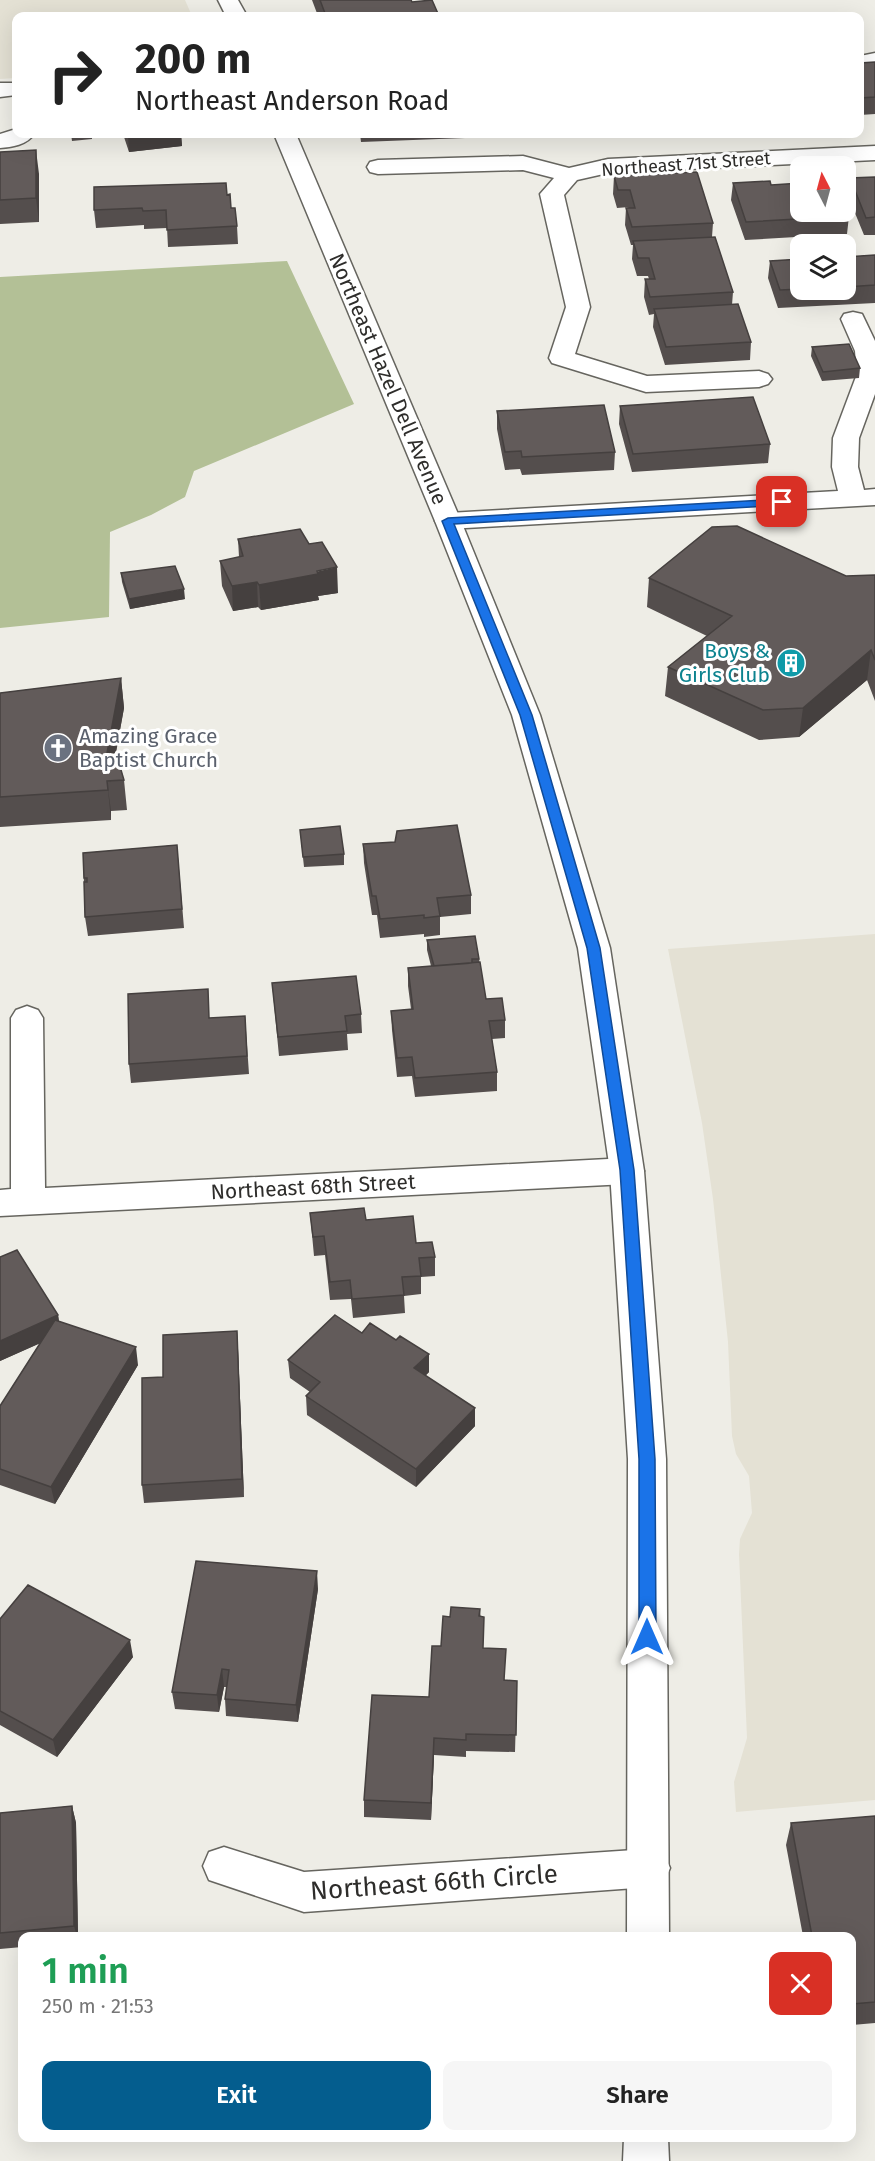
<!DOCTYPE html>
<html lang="en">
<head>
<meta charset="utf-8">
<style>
	body { margin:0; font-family:"Fira Sans",sans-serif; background:#f6f6f6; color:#222; height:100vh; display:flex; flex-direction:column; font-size:22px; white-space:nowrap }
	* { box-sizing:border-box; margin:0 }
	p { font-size:20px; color:#767676 }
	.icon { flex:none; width:33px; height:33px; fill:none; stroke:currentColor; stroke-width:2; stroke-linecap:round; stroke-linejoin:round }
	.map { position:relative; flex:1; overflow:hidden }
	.panel { position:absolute; left:18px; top:1932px; width:838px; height:210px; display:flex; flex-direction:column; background:#fff; border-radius:12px; box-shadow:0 6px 24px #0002 }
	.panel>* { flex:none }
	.banner { position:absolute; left:12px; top:12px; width:852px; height:126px; border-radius:12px; box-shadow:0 6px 24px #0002; background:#fff; color:#222; overflow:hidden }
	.needle { width:39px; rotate:354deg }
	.buttons { position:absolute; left:790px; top:156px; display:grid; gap:12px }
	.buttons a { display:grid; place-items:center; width:66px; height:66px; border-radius:12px; background:#fff; box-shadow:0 6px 24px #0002; font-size:30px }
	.pin { position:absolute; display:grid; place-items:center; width:51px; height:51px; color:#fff; margin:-26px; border-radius:12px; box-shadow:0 3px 9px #0006 }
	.me { position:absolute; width:66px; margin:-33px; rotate:0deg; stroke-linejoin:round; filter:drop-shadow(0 0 4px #0008) }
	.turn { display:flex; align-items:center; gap:21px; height:126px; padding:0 24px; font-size:27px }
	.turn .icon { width:78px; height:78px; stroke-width:2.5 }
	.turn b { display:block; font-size:42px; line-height:51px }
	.round { display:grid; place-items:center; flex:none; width:63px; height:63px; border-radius:12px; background:#f6f6f6 }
	.head { display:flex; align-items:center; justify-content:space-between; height:102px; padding:0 24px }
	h1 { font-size:36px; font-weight:600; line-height:45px; color:#1e9e55 }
	.primary-button { display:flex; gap:12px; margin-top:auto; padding:12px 24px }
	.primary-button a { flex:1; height:69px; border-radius:12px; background:#045d8e; color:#fff; font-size:24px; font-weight:600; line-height:69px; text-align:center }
	.primary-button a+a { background:#f6f6f6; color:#222 }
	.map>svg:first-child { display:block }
	.built { fill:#e4e1d4 }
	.forest { fill:#b3c096 }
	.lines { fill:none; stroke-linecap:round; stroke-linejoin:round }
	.minor-casing { stroke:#66655f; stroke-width:3 }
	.major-casing { stroke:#66655f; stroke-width:3 }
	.minor { fill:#fff; fill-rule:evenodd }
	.major { fill:#fff; fill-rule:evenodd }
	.wall { fill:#544e4d }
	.shaded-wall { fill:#45403f }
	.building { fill:#625b5a; stroke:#45403f; stroke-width:1.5 }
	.route { fill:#1a73e8; stroke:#114b97; stroke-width:1.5 }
	.labels { text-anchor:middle; stroke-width:6; stroke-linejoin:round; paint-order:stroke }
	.far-street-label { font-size:18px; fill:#2e2d2b; stroke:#fff }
	.street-label { font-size:21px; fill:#2e2d2b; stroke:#fff }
	.culture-label { font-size:21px; fill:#0d838f; stroke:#fff; text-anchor:end }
	.worship-label { font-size:21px; fill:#5b616d; stroke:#fff; text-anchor:start }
	.near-street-label { font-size:26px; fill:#2e2d2b; stroke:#fff }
</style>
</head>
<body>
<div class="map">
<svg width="875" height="2161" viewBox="0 0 875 2161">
	<rect width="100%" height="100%" fill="#eeede6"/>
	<!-- built -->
	<path class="built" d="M0,0H185L192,16H16V78L0,79Z
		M875,934V1800L736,1812L734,1782L747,1738L739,1554L740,1539L752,1513L749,1476L736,1454L732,1436L728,1342L713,1199L702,1123L668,949Z"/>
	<!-- forest -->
	<path class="forest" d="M287,261L354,404L194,471L185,497L151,515L110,532L109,617L0,628V277Z"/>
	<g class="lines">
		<!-- minor casing -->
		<g class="minor-casing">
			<path id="minor" d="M875,53V65L860,68V56Z
				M0,83H16V95L0,97Z
				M16,129V134H34C27,145 12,147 0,148V134Z
				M875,146V160L608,173L577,180L564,195L590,307L575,354L647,376L759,371L768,374L772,379L768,384L759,387L646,392L552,363L549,358L566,307L540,194L554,178L523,170L378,174L370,172L367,167L370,162L378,160L523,156L569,168L608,159Z
				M853,312L862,314L875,341V394L859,438L858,467L864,490L875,489V505L448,529L439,527L435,521L439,515L448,513L838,491L832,467L833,438L857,374L855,351L841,319L844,314Z
				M27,1006L38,1010L43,1018L45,1188L627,1158L639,1162L644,1171L639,1180L627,1184L0,1216V1190L11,1189V1018L16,1010Z
				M224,1847L304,1872L649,1849L664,1854L670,1868L664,1882L649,1887L304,1912L209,1880L203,1866L209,1852Z"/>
		</g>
		<!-- major casing -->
		<g class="major-casing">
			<path id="major" d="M218,0H238L247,16H226Z
				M274,134H296L461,521L540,715L610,948L644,1171L666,1459L669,1936H627L628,1459L610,1171L578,948L512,715L435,521Z
				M624,2138H668L669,2161H623Z"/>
		</g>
		<!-- minor -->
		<use href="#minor" class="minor"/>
		<!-- major -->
		<use href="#major" class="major"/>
	</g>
	<!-- wall -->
	<path class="wall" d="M312,0H411L412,2L439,16H318Z
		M875,62V114L860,115V63Z
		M71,134H92V139L72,141Z
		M123,134H181L182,146L129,152Z
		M360,134H491V137L361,142Z
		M505,134H547L505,135Z
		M0,152L39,174V222L0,224Z
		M614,176L713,223L712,237L733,292L732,305L751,342L750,360L665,365L653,327L654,314L649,315L644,297L645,279H649L648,276H637L632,259L633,245H631L625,225L626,208L629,207L617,208L613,194Z
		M875,177V235H864L848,196L850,178Z
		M733,183L771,185L849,216L847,234L745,240L731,200Z
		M227,195L237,226L238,244L168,247L167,228L144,229V225L96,228L94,210Z
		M875,255V303L778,308L768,278L770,261L801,290H846V257Z
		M812,347L860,368L859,378L822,381L811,356Z
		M620,406L770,444L768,463L632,472L619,424Z
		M497,411L615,452L614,470L522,475L520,469L505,470L497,429Z
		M238,539L338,593L318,596L319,600L261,610L258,607L233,611L222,586L220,561L239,557Z
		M121,573L185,599L130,609L122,582Z
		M875,575V701L867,680L799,737L759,740L665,696L668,667L707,636L647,607L649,578L846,576Z
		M121,678L124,708L116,753L124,780L127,810L111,811V820L0,827V693Z
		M300,830L344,854V865L304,867Z
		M363,844L471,895V914L440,917V935L424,937V934L380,938L377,915H372L364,863Z
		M177,845L184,928L88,936L85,917L83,853Z
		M427,940L479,959L486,999L505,1020V1038L492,1039L497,1072V1091L415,1097L412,1076L397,1077L392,1030L391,1011L411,1009L408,986V968L431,966L427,950Z
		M272,983L361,1014L362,1033L347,1034L348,1050L279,1056Z
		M245,1016L249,1074L131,1083L129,1064L210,1018Z
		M310,1213L366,1220L416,1243L435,1257V1276L421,1277V1294L404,1296L405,1313L353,1318L351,1299L330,1300L325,1255L314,1256Z
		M0,1257L58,1315L59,1322L138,1365L55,1504L0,1485V1406L40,1343L0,1361Z
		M237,1331L238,1349L244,1497L144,1503L142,1485L163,1377Z
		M362,1333L429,1372L425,1376L475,1426L416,1487L307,1415L306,1396L310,1392L290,1378L288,1360Z
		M318,1589L298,1722L226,1716L225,1699L227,1687H224L219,1712L175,1709L172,1692Z
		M480,1609L483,1648L505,1680L517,1681L515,1752L466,1751V1757L434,1755L431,1820L364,1817V1800L429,1697L441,1646L450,1617Z
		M0,1619L133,1657L57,1757L0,1725Z
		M72,1806L76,1823L78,1936H22V1947L0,1949V1813Z
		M875,1816V2023L852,2025V1936H803L786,1845L791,1823Z"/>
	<!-- shaded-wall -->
	<path class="shaded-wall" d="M138,134H181L182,146L129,152L128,135Z
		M36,150L39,174V222L36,198Z
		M337,567L338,593L318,596L319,600L261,610L259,585Z
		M257,582L258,607L233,611L232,586Z
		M184,589L185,599L130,609L129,599Z
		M871,650L867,680L799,737L803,708Z
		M121,678L124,708L110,783L107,753Z
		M107,781L111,811V820L108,790Z
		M58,1315L61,1334L0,1361V1341Z
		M237,1331L238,1349L244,1497L242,1479Z
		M136,1347L138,1365L55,1504L51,1487Z
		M429,1354V1372L414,1387V1368Z
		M475,1408V1426L416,1487V1469Z
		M317,1571L318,1589L298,1722L296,1705Z
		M130,1640L133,1657L57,1757L53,1740Z
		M222,1669L224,1687L219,1712L217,1695Z
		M434,1738V1755L431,1820V1803Z
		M72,1806L76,1823L78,1936H77L74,1926Z"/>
	<!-- building -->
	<path class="building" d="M320,0H411L412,2L432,0L439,16H326Z
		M875,62V97L860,98V63Z
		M36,150V198L0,200V152Z
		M697,172L713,223L632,227L626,208H635L630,190H618L614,176Z
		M875,177V217L866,218L850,178Z
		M770,181L771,185L801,183V212H846V210L849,216L746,222L733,183Z
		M226,183L227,195L230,194L231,208H235L237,226L167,230L166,210L143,211L142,208L94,210V187Z
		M715,237L733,292L650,297L645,279H655L649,258H638L633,241Z
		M875,255V285L846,287V257Z
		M801,259V289L780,290L770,261Z
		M738,304L751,342L666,347L654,309Z
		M849,344L860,368L823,372L812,347Z
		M753,397L770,444L633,454L620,406Z
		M604,405L615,452L522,457L521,451L505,452L497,411Z
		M737,526L846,576L875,575V660L871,650L803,708L763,710L668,667L732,616L649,578L712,527Z
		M300,529L309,544L322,542L337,567L317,571L318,574L259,585L257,582L232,586L220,561L243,556L238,539Z
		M175,566L184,589L129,599L121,573Z
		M121,678L107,753H116L124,780L107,781L108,790L0,797V693Z
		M457,825L471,895L437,898L440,916L424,918V915L380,919L376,896H372L363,844L395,842L397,831Z
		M340,826L344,854L303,857L300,830Z
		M177,845L182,909L85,917L84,882H87V878H84L83,853Z
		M475,936L479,959H472V963L434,966L427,940Z
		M480,962L486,999L502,998L505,1020L489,1021L497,1072L415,1078L412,1057L397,1058L391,1011L413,1009L408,968Z
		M356,976L361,1014L345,1016L347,1031L278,1037L272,983Z
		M208,989L209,1018L245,1016L247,1056L129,1064L128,994Z
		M364,1208L366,1220L413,1216L416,1243L432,1242L435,1257L419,1258L421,1276L402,1277L404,1295L352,1299L350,1280L330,1282L324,1236L313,1237L310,1213Z
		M17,1250L58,1315L0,1341V1257Z
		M335,1315L362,1333L370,1323L396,1340L400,1336L429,1354L414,1368L475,1408L416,1469L306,1396L320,1382L288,1360Z
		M55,1320L136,1347L51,1487L0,1469V1406Z
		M237,1331L242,1479L142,1485V1378L163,1377V1335Z
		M196,1561L317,1571L296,1705L225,1699L229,1670L222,1669L217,1695L172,1692Z
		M28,1585L130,1640L53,1740L0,1711V1619Z
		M451,1607L480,1609L479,1616L484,1617L483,1648L506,1649L504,1680L517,1681L516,1735L466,1734V1740L434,1738L431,1803L364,1800L372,1695L429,1697L432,1646H441L443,1616L450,1617Z
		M72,1806L74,1926L0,1933V1813Z
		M875,1816V2002L852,2004V1936H812L791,1823Z"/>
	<!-- route -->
	<path class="route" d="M782,499L786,500V505L454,524L532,715L600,948L634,1170L655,1459L656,1637L653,1642L647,1644L642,1642L639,1637V1459L620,1170L587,948L520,715L442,521L448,518Z"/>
	<!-- icons -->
	<defs>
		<g id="building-disc" transform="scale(1.5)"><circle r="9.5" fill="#0f9aa8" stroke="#fff"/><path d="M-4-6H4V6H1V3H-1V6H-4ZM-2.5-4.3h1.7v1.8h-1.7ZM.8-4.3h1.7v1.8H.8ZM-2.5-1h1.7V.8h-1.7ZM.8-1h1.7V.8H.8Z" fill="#fff"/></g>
		<g id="church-disc" transform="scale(1.5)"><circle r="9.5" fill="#6b7280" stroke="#fff"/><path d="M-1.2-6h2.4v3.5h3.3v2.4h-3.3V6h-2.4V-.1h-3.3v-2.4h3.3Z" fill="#fff"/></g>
	</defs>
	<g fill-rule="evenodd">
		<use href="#building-disc" x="791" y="663"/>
		<use href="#church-disc" x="58" y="748"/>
	</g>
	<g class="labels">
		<!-- far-street labels -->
		<g class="far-street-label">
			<text transform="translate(686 164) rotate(-4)" y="6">Northeast 71st Street</text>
		</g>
		<!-- street labels -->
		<g class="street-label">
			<text transform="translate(388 379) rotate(67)" y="7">Northeast Hazel Dell Avenue</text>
			<text transform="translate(313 1187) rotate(-3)" y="7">Northeast 68th Street</text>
		</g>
		<!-- culture labels -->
		<g class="culture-label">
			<text x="770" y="658">Boys &amp;<tspan x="770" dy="24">Girls Club</tspan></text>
		</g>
		<!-- worship labels -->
		<g class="worship-label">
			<text x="79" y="743">Amazing Grace<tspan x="79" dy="24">Baptist Church</tspan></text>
		</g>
		<!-- near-street labels -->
		<g class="near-street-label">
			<text transform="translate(434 1882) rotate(-4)" y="9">Northeast 66th Circle</text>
		</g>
	</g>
</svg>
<div class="buttons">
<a><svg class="needle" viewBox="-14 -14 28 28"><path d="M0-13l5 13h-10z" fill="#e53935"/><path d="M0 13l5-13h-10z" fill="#767676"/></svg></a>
<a><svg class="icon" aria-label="layers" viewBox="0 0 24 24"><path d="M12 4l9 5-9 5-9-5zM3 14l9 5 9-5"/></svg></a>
</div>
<div class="pin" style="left:782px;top:502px;background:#d93025"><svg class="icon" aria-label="arrive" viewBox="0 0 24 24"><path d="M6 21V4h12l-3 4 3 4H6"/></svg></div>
<svg class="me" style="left:647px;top:1637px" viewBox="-20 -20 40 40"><path d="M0-17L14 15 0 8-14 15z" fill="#1a73e8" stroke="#fff" stroke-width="4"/></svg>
<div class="banner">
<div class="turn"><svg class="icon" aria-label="right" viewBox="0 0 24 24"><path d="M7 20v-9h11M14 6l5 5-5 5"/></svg><div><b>200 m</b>Northeast Anderson Road</div></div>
</div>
<section class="panel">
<div class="head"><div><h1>1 min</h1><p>250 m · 21:53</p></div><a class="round" style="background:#d93025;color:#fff"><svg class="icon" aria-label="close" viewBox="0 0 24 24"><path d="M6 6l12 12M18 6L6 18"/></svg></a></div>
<div class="primary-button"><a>Exit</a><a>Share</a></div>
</section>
</div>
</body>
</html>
